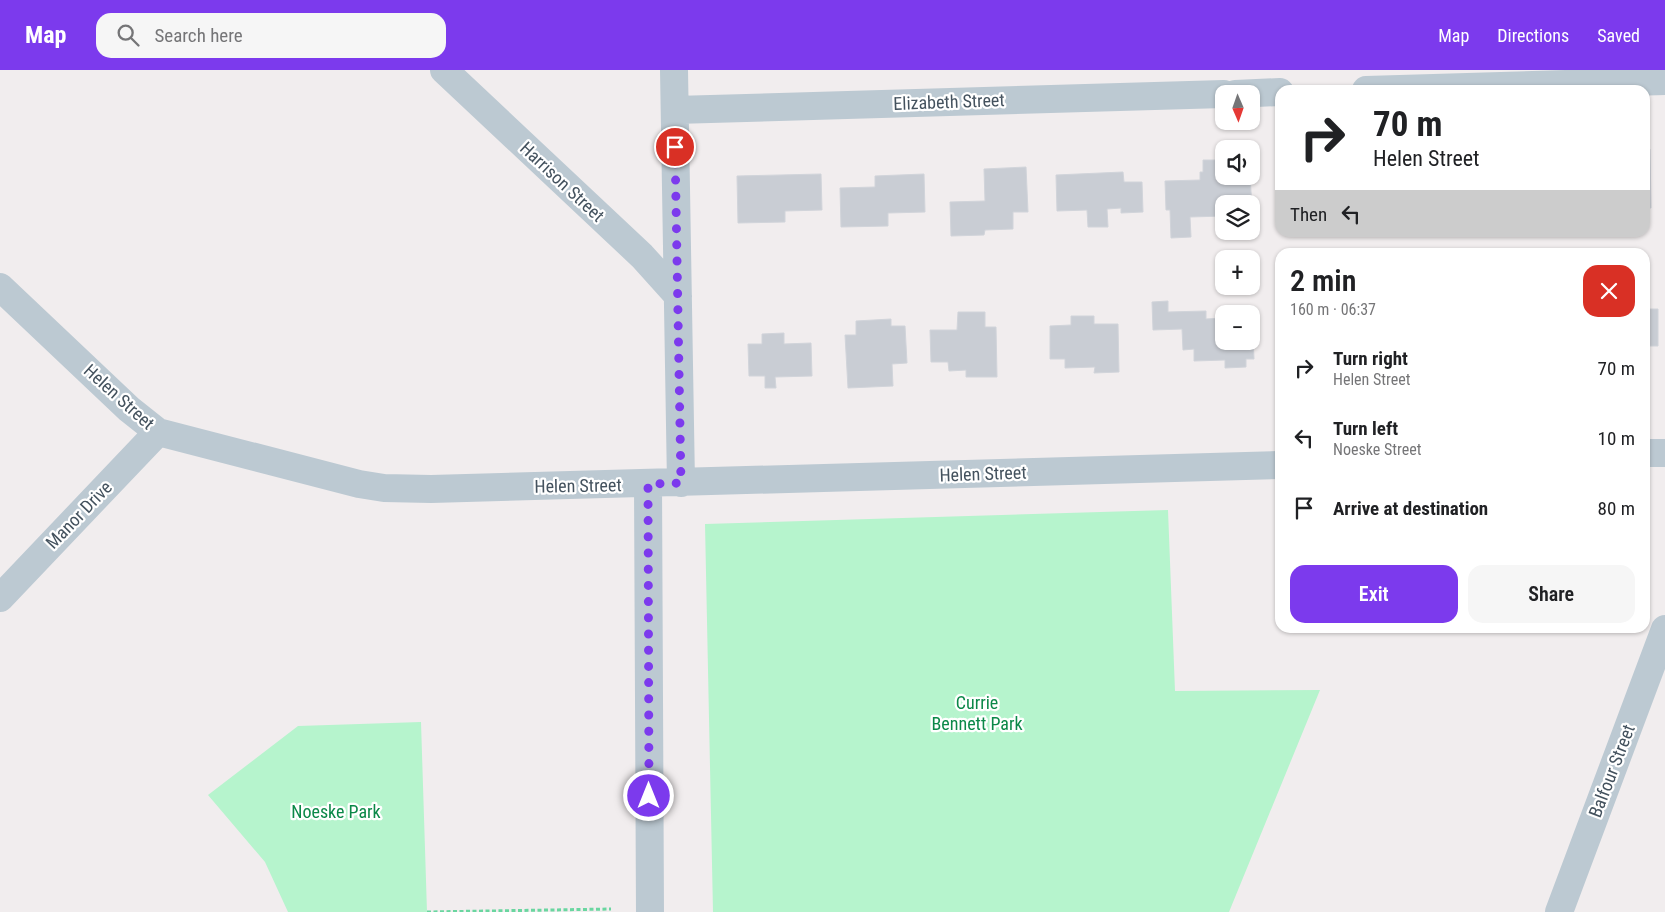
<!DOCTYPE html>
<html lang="en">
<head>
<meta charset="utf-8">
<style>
	body { margin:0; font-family:"Roboto Condensed",sans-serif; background:#f6f6f6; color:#202124; height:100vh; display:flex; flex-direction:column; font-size:19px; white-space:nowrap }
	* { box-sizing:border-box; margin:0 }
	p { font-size:16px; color:#757577 }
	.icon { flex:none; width:28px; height:28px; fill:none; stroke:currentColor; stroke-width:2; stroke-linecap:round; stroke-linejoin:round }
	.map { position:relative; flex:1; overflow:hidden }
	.sheet { position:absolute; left:1275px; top:178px; width:375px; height:385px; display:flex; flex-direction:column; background:#fff; border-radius:15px; box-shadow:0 1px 4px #0004 }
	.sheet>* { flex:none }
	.guide { position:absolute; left:1275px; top:15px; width:375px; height:152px; border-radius:15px; box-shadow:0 1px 4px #0004; background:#fff; color:#202124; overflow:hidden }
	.needle { width:32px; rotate:178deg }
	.tools { position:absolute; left:1215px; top:15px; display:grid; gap:10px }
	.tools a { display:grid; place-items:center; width:45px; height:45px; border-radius:10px; background:#fff; box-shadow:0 1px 4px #0004; font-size:25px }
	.pin { position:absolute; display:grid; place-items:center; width:42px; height:42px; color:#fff; margin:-21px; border:2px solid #fff; border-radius:50%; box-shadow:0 1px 5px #0007 }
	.me { position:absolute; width:55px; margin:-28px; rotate:0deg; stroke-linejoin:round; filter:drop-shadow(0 0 4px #0008) }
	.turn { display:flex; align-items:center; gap:18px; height:105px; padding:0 15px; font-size:22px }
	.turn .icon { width:65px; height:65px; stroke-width:2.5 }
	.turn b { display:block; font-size:35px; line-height:42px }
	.then { display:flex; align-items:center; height:48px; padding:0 15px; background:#0003; gap:10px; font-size:19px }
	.round { display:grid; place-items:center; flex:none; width:52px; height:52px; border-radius:15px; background:#f6f6f6 }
	.headline { display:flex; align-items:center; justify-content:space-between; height:85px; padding:0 15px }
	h1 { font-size:30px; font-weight:600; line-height:38px }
	.primary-button { display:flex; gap:10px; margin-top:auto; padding:10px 15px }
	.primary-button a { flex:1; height:58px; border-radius:15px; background:#7c3aed; color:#fff; font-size:20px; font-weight:600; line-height:58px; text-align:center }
	.primary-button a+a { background:#f6f6f6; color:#202124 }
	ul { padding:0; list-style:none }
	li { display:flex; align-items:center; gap:15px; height:70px; padding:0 15px }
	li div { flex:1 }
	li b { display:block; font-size:19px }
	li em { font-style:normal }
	header { display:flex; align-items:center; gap:30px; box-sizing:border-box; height:70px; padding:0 25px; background:#7c3aed; color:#fff }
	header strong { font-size:24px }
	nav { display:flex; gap:28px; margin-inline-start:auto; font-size:18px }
	.search { width:350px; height:45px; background:#f6f6f6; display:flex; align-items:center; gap:12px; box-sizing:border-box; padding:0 18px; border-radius:15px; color:#757577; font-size:19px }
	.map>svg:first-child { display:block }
	.green { fill:#b6f4cd }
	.building { fill:#c9cdd4; stroke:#d1d4da }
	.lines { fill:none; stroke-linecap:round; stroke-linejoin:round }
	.path { stroke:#6ad6a0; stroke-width:3; stroke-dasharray:4 2.5; stroke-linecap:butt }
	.minor { stroke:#bcc9d2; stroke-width:28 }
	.route { stroke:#7c3aed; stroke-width:9; stroke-dasharray:0 16.2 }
	.labels { text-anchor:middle; stroke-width:4.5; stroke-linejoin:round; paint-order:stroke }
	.street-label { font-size:18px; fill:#44525e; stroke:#fff }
	.park-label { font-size:18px; fill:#0b8848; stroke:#fff }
</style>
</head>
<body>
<header>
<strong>Map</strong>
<div class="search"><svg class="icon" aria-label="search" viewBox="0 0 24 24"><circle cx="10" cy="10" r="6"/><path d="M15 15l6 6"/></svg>Search here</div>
<nav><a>Map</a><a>Directions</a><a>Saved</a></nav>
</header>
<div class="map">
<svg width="1665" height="842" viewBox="0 0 1665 842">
	<rect width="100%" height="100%" fill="#f1edee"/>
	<!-- green -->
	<path class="green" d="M1168,440L1175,621L1320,620L1229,842H713L705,454Z
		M421,652L427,842H288L265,792L208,725L298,656Z"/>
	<!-- building -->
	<path class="building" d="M1645,72V79H1650L1651,138H1645Z
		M1203,90H1216V101H1224V106H1250L1252,137L1251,134H1224L1223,146L1190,147L1191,167L1171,168L1170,140H1166L1165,111L1200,110V102H1203Z
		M1026,97L1028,142H1013V159L985,160L984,165L951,166L950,132L985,131L984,99Z
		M1123,102L1124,112H1142L1143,142L1121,143V138L1107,139L1108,157H1088L1087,140L1057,141L1056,105Z
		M821,104L822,140L785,141V152L738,153L737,106Z
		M924,104L925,142L888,143V156L841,157L840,118L875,117V106Z
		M1168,231V242L1206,241V249L1222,248L1224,271H1251V267H1253L1254,289H1246V297L1225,298V290L1194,291V279L1183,280L1182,259L1153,260L1152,232Z
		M1645,239H1658V276H1645Z
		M958,242H985V257H996L997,307H966V300L949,301L948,292H931L930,260H957Z
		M1071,246H1094V254H1118L1119,302L1094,303L1095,297L1065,298V289H1050V256L1071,255Z
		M891,249V256H905L907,293L892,294L893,316L848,318L845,265H856V251Z
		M784,263V274L811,273L812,306L775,307L776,318H765V306H749L748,274H762V264Z"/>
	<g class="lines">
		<!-- path -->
		<path class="path" d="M427,842L611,839"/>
		<!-- minor -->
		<path class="minor" d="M444,0L642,186L678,226
			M674,0L681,413
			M1366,20L1665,11
			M1235,24L1280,22
			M675,40L1224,24
			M0,217L129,339L158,362L359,414L384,418L431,419L1280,395
			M1645,383H1665
			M648,414L650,842
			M0,528L158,362
			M1559,842L1665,559"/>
	</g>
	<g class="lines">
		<!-- route -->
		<path class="route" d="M649,726L648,414L681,413L675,77"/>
	</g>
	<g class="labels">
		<!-- street labels -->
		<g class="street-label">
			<text transform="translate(949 32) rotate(-2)" y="6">Elizabeth Street</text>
			<text transform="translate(562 112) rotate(43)" y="6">Harrison Street</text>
			<text transform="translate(119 327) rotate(42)" y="6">Helen Street</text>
			<text transform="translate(983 404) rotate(-2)" y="6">Helen Street</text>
			<text transform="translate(578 416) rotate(-1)" y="6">Helen Street</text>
			<text transform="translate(79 445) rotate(-46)" y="6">Manor Drive</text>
			<text transform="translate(1612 701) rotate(-69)" y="6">Balfour Street</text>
		</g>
		<!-- park labels -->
		<g class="park-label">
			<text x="977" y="639">Currie<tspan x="977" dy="21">Bennett Park</tspan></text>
			<text x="336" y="748">Noeske Park</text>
		</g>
	</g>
</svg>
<div class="tools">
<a><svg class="needle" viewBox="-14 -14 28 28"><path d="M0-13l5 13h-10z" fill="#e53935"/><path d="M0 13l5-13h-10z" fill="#757577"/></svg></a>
<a><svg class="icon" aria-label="sound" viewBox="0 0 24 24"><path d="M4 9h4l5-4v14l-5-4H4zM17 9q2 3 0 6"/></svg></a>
<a><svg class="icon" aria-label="layers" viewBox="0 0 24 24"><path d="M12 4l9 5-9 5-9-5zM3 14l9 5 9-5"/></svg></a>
<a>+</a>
<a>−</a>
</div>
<div class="pin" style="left:675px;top:77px;background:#d93025"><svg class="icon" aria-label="arrive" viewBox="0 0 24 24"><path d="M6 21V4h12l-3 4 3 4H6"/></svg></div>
<svg class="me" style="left:649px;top:726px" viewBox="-20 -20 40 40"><circle r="17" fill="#7c3aed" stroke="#fff" stroke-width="3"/><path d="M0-11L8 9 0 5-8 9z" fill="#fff"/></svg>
<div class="guide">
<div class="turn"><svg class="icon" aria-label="right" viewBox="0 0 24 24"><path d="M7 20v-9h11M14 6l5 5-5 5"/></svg><div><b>70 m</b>Helen Street</div></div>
<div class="then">Then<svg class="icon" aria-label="left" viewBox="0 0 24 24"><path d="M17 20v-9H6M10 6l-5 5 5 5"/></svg></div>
</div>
<section class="sheet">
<div class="headline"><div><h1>2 min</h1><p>160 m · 06:37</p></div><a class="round" style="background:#d93025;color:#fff"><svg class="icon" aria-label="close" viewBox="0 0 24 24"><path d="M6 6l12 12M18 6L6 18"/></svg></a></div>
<ul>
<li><svg class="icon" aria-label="right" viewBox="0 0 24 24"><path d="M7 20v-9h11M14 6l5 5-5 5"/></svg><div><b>Turn right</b><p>Helen Street</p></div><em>70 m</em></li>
<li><svg class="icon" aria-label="left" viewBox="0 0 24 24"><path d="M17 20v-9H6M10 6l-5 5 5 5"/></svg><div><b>Turn left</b><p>Noeske Street</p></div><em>10 m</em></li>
<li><svg class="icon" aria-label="arrive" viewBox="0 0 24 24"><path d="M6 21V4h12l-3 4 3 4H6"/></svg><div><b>Arrive at destination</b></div><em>80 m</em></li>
</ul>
<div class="primary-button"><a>Exit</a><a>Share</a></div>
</section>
</div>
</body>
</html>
